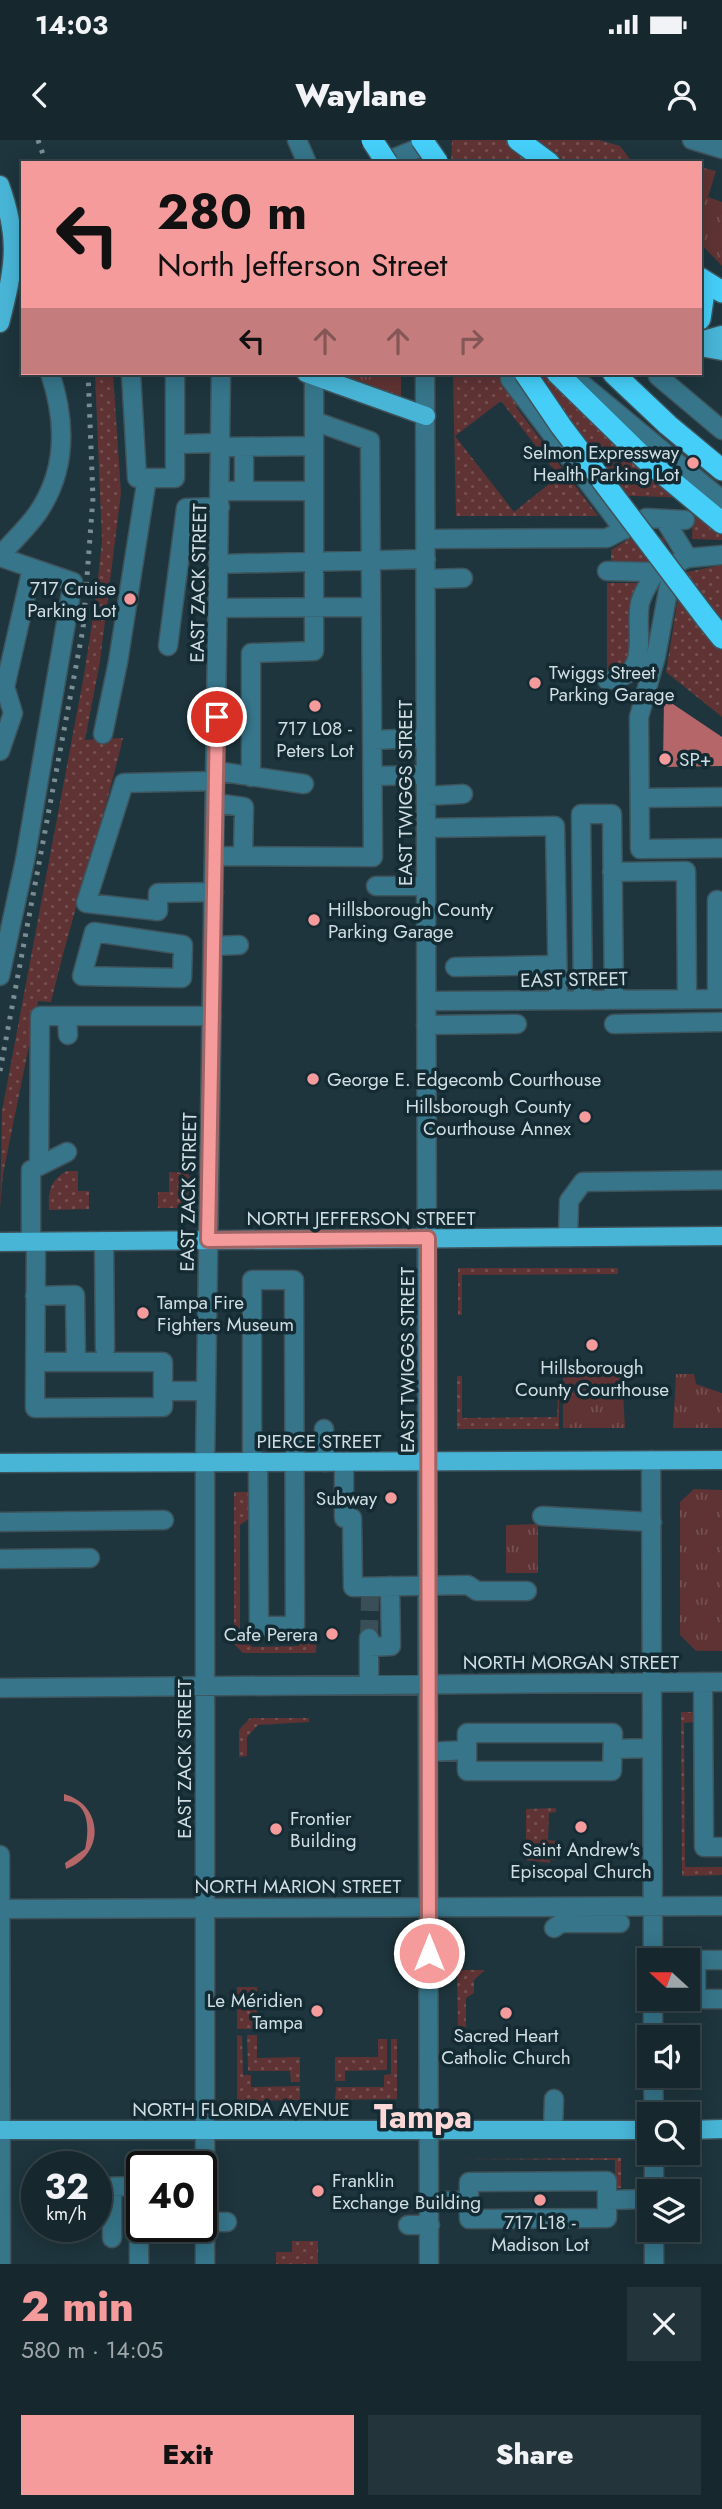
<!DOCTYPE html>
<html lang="en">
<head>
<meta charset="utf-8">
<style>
	body { margin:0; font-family:Jost,sans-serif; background:#23343a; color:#f1f3f6; height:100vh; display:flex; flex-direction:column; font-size:26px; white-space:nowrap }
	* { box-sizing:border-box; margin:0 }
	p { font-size:23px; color:#9ea6aa }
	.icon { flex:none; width:38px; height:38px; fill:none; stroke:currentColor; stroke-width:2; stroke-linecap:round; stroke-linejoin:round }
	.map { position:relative; height:2124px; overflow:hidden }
	.sheet { display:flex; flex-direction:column; background:#16282e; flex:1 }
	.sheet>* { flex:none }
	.banner { position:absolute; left:21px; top:21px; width:681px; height:214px; border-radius:0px; box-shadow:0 4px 18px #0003,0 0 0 2px #35444a; background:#f59b9c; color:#111; overflow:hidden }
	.needle { width:46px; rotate:291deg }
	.fabs { position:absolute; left:637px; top:1808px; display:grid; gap:14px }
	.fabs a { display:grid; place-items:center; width:63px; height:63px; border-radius:0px; background:#16282e; box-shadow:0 4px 18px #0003,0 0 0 2px #35444a; font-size:35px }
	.speed { position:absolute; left:21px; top:2011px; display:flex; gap:14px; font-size:35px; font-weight:700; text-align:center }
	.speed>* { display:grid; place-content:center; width:91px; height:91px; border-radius:50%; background:#16282e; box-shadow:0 4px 18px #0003,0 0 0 2px #35444a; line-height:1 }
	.speed small { font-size:18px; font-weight:400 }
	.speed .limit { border:4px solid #111; border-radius:10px; background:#fff; color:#111 }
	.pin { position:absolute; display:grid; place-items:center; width:60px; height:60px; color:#fff; margin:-30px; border:4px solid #fff; border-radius:50%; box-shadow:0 2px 7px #0007 }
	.me { position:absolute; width:77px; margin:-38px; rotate:0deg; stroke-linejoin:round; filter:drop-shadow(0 0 5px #0008) }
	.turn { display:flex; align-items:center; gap:24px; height:147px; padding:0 21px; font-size:32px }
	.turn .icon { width:91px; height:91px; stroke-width:2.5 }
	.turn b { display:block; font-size:49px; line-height:60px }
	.lanes { display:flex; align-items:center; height:66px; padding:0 21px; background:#0003; justify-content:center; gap:35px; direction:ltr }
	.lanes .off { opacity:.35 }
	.round { display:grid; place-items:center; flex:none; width:74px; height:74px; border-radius:0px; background:#23343a }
	.headline { display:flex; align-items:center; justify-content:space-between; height:119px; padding:0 21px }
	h1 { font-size:42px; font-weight:800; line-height:52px; color:#f59b9c }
	.cta { display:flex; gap:14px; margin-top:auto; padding:14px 21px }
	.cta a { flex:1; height:80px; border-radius:0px; background:#f59b9c; color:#111; font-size:28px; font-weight:800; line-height:80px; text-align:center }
	.cta a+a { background:#23343a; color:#f1f3f6 }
	.status { display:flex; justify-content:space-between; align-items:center; height:49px; padding:0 35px; background:#16282e; direction:ltr }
	.status svg { height:19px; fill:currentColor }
	header { display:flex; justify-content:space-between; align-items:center; height:91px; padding:0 21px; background:#16282e; font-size:32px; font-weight:800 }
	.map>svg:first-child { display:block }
	.grass { fill:url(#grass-dots); fill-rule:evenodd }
	.park { fill:url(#park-tufts) }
	.water { fill:#b56668 }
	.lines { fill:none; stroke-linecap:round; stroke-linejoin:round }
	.minor-tunnel { stroke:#394e56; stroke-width:18; stroke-dasharray:18 9; stroke-linecap:butt }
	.minor-casing { stroke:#3e535b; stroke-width:21 }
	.major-casing { stroke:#3e535b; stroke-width:21 }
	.highway-casing { stroke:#3e535b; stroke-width:24 }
	.minor { stroke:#36758a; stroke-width:18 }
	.major { stroke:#48b5d7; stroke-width:18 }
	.highway { stroke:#45cef8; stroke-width:21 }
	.rail { stroke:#7a8d93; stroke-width:5; stroke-dasharray:3.5 7; stroke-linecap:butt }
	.highway-bridge-casing { stroke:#3e535b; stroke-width:24; stroke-linecap:butt }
	.highway-bridge { stroke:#45cef8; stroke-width:21 }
	.route-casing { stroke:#9f6565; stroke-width:18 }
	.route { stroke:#f59b9c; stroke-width:12 }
	.poi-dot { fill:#f59b9c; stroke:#142b33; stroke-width:2.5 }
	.labels { text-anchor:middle; stroke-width:7; stroke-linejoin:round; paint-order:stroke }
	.poi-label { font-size:19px; fill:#d0dee3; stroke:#142b33; text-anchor:start }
	.street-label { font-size:19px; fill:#d0dee3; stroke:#142b33 }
	.town-label { font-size:33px; font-weight:bold; fill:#fbd8d7; stroke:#142b33 }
</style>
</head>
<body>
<div class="status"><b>14:03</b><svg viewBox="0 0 49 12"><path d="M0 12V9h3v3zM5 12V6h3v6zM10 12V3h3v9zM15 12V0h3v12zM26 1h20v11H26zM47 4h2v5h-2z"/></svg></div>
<header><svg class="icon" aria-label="back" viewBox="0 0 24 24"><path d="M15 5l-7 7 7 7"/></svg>Waylane<svg class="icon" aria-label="person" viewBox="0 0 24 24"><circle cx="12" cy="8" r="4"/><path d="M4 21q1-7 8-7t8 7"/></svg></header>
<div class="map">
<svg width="722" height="2124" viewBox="0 0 722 2124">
	<defs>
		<pattern id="grass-dots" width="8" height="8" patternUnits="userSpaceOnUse" patternTransform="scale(1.75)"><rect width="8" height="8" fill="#5f3334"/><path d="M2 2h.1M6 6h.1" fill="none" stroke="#755051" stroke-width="1.8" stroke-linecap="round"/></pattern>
		<pattern id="park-tufts" width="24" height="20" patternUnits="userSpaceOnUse" patternTransform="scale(1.75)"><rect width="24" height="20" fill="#5f3334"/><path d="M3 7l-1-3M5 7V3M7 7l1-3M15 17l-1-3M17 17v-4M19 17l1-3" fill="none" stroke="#755051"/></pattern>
	</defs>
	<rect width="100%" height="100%" fill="#1e353d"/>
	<!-- grass -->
	<path class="grass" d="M452,0H599L620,6L633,23H567L554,13L525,20L528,23H451Z
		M95,233H113L121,353L100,521L85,600L123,598C102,687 72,773 51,862L38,861L3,1034L0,1069L2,971L84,535L96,457L102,401Z
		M502,234L520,263L516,267L598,376H456L453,236ZM501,261L559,336L514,372L455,296Z
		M519,234L567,235L722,372V400L692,399L693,358L606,355Z
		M653,394L663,398L667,407L665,416L652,426L611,424V410L629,399Z
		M722,425V577L666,532L682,433Z
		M607,443H642L629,466V488L635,489L629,528L607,534Z
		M67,1031H78V1051H89V1069L49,1070C48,1052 50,1040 67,1031Z
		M169,1032L187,1033L191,1038L186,1068H158V1052H169Z
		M458,1128H618V1134L462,1135V1175H458Z
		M457,1236H462V1278L557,1277L559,1240V1289H457Z
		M234,1352H253V1376L240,1385V1494L252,1507L299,1506V1493L317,1492L316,1513H243L234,1504Z
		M681,1572H695V1582L684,1583L685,1727H722V1735L682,1736Z
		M250,1578H309V1582L258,1585L247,1597V1616L239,1617V1590Z
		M556,1668V1672L549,1673L548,1700L557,1701L556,1720H550V1723L526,1720V1669Z
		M457,1830H485L474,1840V1853L466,1858V1887L458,1888Z
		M237,1847H257V1889H237Z
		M237,1895L242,1896L243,1935H251V1947L300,1946V1960L237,1961Z
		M247,1895H257V1918L300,1917V1942H291L290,1931H248Z
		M378,1899H387V1930L345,1931V1941H335V1917H378Z
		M391,1899H397V1959L335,1960L336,1947H384V1935L391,1934Z
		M621,2018V2048H615V2020L458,2019Z
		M292,2101H318V2124H276V2112H292Z"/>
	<!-- park -->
	<path class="park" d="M700,27L716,31L708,57L722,62V126L700,103Z
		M331,233H401V258Z
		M676,1234H694L696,1244L722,1253V1288H673Z
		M563,1235H622L625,1288H563Z
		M694,1349L722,1350V1511H696L680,1495V1362Z
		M538,1384V1433H506V1385Z"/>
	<!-- water -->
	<path class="water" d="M664,558L722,597V626L663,627Z
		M64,1654C104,1665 105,1715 66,1729L65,1723L85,1709C89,1692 91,1661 64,1661Z"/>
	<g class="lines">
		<!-- minor-tunnel -->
		<path class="minor-tunnel" d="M369,1498L370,1457"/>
		<!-- minor casing -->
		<g class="minor-casing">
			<path id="minor" d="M297,0L307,23
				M692,0L722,9
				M382,23L424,6
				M131,233L137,338H175V233
				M425,233L429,2124
				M510,233V239L624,390
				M576,233V239L722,360
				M658,233V236L722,290
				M175,304L220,303
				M220,307L314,306
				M220,351H314
				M244,351V307
				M664,379L688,418
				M426,399L607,398L646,378L685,380
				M0,416C12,402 26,389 37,374C67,331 66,281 50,233
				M0,417L73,442L25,720L0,836
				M219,424L426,419
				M673,424L656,516L639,577L640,709L722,708
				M607,431L655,432L688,418L722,415
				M426,439L463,438
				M218,468L371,467
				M168,506L186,368L220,367
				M607,540C653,536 634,493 640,463C643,452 650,442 655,432
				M103,594L118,522L147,338
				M372,600L426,598
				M0,611L13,573L5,547L32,428
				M216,631L304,644
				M373,636L426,635
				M251,637V513L314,511V281
				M426,656L463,654
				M640,658L722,657
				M215,663L244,667L243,716
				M426,688L555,686L558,860
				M215,716L373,717L370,301L314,281V235
				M612,732L686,731L687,859
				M376,746H426
				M214,752L158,753V771L86,763L124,643L216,641
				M717,760V859
				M94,792L183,805L182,838L82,836Z
				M213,806L239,805
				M455,827L557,825
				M583,860L581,674H612L614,859
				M427,861L722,859
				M67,876L68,895
				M614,884L722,882
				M426,885L517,884
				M39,1026L40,876H212
				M568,1097L569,1061L583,1042L722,1040
				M31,1101V1030L67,1012
				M36,1101L35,1268L163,1267V1222H36
				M104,1101L105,1209
				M35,1156L75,1155L76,1222
				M163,1251H206
				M324,1289L325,1322
				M651,1320L653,1820
				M252,1322V1140H294L295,1486H259L258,1322
				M344,1322V1378H352L353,1447L468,1445L477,1451H527
				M542,1376L652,1382
				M0,1382L164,1380
				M0,1419L90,1418
				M369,1498V1544
				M369,1507L391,1506L390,1446
				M703,1542L704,1707H722
				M0,1548L722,1542
				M467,1593H613L612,1631H467Z
				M613,1609L652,1608
				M429,1612L467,1610
				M0,1715L1,2124
				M0,1769L722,1766
				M554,1788L561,1783H620
				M696,1855L704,1859H722
				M688,1856L696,1855V1820H722
				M653,1858V1897
				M653,1936L654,1974
				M553,1989L554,1959
				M654,2012V2051
				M607,2041V2078L469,2079V2042Z
				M100,2047L142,2046
				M607,2060L649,2059
				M430,2061H469
				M205,2082H227
				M408,2085H430
				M654,2090V2124
				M112,2098V2047
				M139,2124V2060H142
				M205,2124V1322L221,233"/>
		</g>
		<!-- major casing -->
		<g class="major-casing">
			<path id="major" d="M0,45C20,100 14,128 0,183
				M700,201L722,195
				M700,207L722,211
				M306,233L426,276
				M0,1102L722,1096
				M0,1323L722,1320
				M0,1990H649
				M688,1990L722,1989"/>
		</g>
		<!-- highway casing -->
		<g class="highway-casing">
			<path id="highway" d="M518,0L549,23
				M700,138L722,152
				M700,144L703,159L700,179
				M557,233L645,319L722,383
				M613,233L668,285L722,330
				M706,478L722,498"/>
		</g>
		<!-- minor -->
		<use href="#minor" class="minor"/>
		<!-- major -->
		<use href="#major" class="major"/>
		<!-- highway -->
		<use href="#highway" class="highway"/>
		<!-- rail -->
		<path class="rail" d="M38,0L46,23
			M0,931L83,489L93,358L88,233"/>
		<!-- highway-bridge casing -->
		<g class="highway-bridge-casing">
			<path id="highway-bridge" d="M372,0L387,23
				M422,0L438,23
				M525,233L561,286L706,478"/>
		</g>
		<!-- highway-bridge -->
		<use href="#highway-bridge" class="highway-bridge"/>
	</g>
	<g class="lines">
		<!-- route casing -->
		<g class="route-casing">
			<path id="route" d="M217,577L208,1100L428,1098L429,1813"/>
		</g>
		<!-- route -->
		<use href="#route" class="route"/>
	</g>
	<!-- markers -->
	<g class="poi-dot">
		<circle cx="693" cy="323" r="7"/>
		<circle cx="130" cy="459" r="7"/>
		<circle cx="535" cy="543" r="7"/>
		<circle cx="315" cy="566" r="7"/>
		<circle cx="665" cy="619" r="7"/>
		<circle cx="314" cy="780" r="7"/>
		<circle cx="313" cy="939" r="7"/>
		<circle cx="585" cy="977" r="7"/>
		<circle cx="143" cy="1173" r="7"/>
		<circle cx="592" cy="1205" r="7"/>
		<circle cx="391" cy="1358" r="7"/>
		<circle cx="332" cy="1494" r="7"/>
		<circle cx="581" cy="1687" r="7"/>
		<circle cx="276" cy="1689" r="7"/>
		<circle cx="317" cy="1871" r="7"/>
		<circle cx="506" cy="1873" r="7"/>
		<circle cx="318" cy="2051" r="7"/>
		<circle cx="540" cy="2060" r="7"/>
	</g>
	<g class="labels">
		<!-- poi labels -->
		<g class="poi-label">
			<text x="679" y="319" text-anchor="end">Selmon Expressway<tspan x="679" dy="22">Health Parking Lot</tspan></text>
			<text x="116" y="455" text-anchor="end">717 Cruise<tspan x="116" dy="22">Parking Lot</tspan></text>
			<text x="549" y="539">Twiggs Street<tspan x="549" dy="22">Parking Garage</tspan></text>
			<text x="315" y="595" text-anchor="middle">717 L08 -<tspan x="315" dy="22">Peters Lot</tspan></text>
			<text x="679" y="626">SP+</text>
			<text x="328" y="776">Hillsborough County<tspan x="328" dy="22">Parking Garage</tspan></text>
			<text x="327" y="946">George E. Edgecomb Courthouse</text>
			<text x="571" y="973" text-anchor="end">Hillsborough County<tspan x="571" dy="22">Courthouse Annex</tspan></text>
			<text x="157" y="1169">Tampa Fire<tspan x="157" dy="22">Fighters Museum</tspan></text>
			<text x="592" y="1234" text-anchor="middle">Hillsborough<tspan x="592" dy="22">County Courthouse</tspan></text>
			<text x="377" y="1365" text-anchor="end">Subway</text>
			<text x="318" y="1501" text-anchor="end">Cafe Perera</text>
			<text x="290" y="1685">Frontier<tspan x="290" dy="22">Building</tspan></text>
			<text x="581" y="1716" text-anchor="middle">Saint Andrew's<tspan x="581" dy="22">Episcopal Church</tspan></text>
			<text x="303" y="1867" text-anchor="end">Le Méridien<tspan x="303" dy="22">Tampa</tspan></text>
			<text x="506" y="1902" text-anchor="middle">Sacred Heart<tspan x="506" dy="22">Catholic Church</tspan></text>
			<text x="332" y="2047">Franklin<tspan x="332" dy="22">Exchange Building</tspan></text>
			<text x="540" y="2089" text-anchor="middle">717 L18 -<tspan x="540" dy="22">Madison Lot</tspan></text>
		</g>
		<!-- street labels -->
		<g class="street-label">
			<text transform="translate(198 443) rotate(-89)" y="7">EAST ZACK STREET</text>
			<text transform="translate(405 653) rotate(-90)" y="7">EAST TWIGGS STREET</text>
			<text transform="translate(574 839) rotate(-1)" y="7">EAST STREET</text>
			<text transform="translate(188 1052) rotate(-89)" y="7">EAST ZACK STREET</text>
			<text x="361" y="1085">NORTH JEFFERSON STREET</text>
			<text transform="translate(407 1220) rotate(-90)" y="7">EAST TWIGGS STREET</text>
			<text x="319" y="1308">PIERCE STREET</text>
			<text x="571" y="1529">NORTH MORGAN STREET</text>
			<text transform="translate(184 1619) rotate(-90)" y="7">EAST ZACK STREET</text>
			<text x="298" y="1753">NORTH MARION STREET</text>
			<text x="241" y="1976">NORTH FLORIDA AVENUE</text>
		</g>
		<!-- town labels -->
		<g class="town-label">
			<text x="423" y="1988">Tampa</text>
		</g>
	</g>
</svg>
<div class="fabs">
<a><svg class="needle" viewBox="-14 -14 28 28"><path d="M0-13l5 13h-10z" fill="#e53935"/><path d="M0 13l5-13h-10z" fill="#9ea6aa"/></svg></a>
<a><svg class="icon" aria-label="sound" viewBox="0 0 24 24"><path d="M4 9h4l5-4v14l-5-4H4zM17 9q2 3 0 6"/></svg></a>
<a><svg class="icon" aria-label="search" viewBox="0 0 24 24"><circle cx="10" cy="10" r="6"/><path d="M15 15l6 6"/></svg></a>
<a><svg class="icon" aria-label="layers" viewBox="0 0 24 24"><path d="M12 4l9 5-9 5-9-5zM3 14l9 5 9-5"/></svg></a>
</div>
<div class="speed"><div>32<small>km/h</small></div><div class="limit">40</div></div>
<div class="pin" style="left:217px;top:577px;background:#d93025"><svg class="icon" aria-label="arrive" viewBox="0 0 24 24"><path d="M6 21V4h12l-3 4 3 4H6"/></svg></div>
<svg class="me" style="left:429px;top:1813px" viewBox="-20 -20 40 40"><circle r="17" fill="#f59b9c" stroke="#fff" stroke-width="3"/><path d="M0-11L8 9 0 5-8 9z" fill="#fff"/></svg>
<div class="banner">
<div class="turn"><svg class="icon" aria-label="left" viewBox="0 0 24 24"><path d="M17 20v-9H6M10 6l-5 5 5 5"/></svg><div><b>280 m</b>North Jefferson Street</div></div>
<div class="lanes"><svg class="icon" aria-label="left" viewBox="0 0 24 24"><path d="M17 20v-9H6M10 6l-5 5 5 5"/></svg><svg class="icon off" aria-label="ahead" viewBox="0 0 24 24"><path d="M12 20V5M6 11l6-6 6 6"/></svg><svg class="icon off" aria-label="ahead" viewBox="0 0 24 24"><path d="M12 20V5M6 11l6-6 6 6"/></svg><svg class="icon off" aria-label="right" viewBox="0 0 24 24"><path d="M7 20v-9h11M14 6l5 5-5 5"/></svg></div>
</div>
</div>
<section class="sheet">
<div class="headline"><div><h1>2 min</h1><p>580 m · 14:05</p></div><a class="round"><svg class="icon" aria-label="close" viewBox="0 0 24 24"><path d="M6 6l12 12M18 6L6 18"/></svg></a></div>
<div class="cta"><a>Exit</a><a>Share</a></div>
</section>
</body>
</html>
